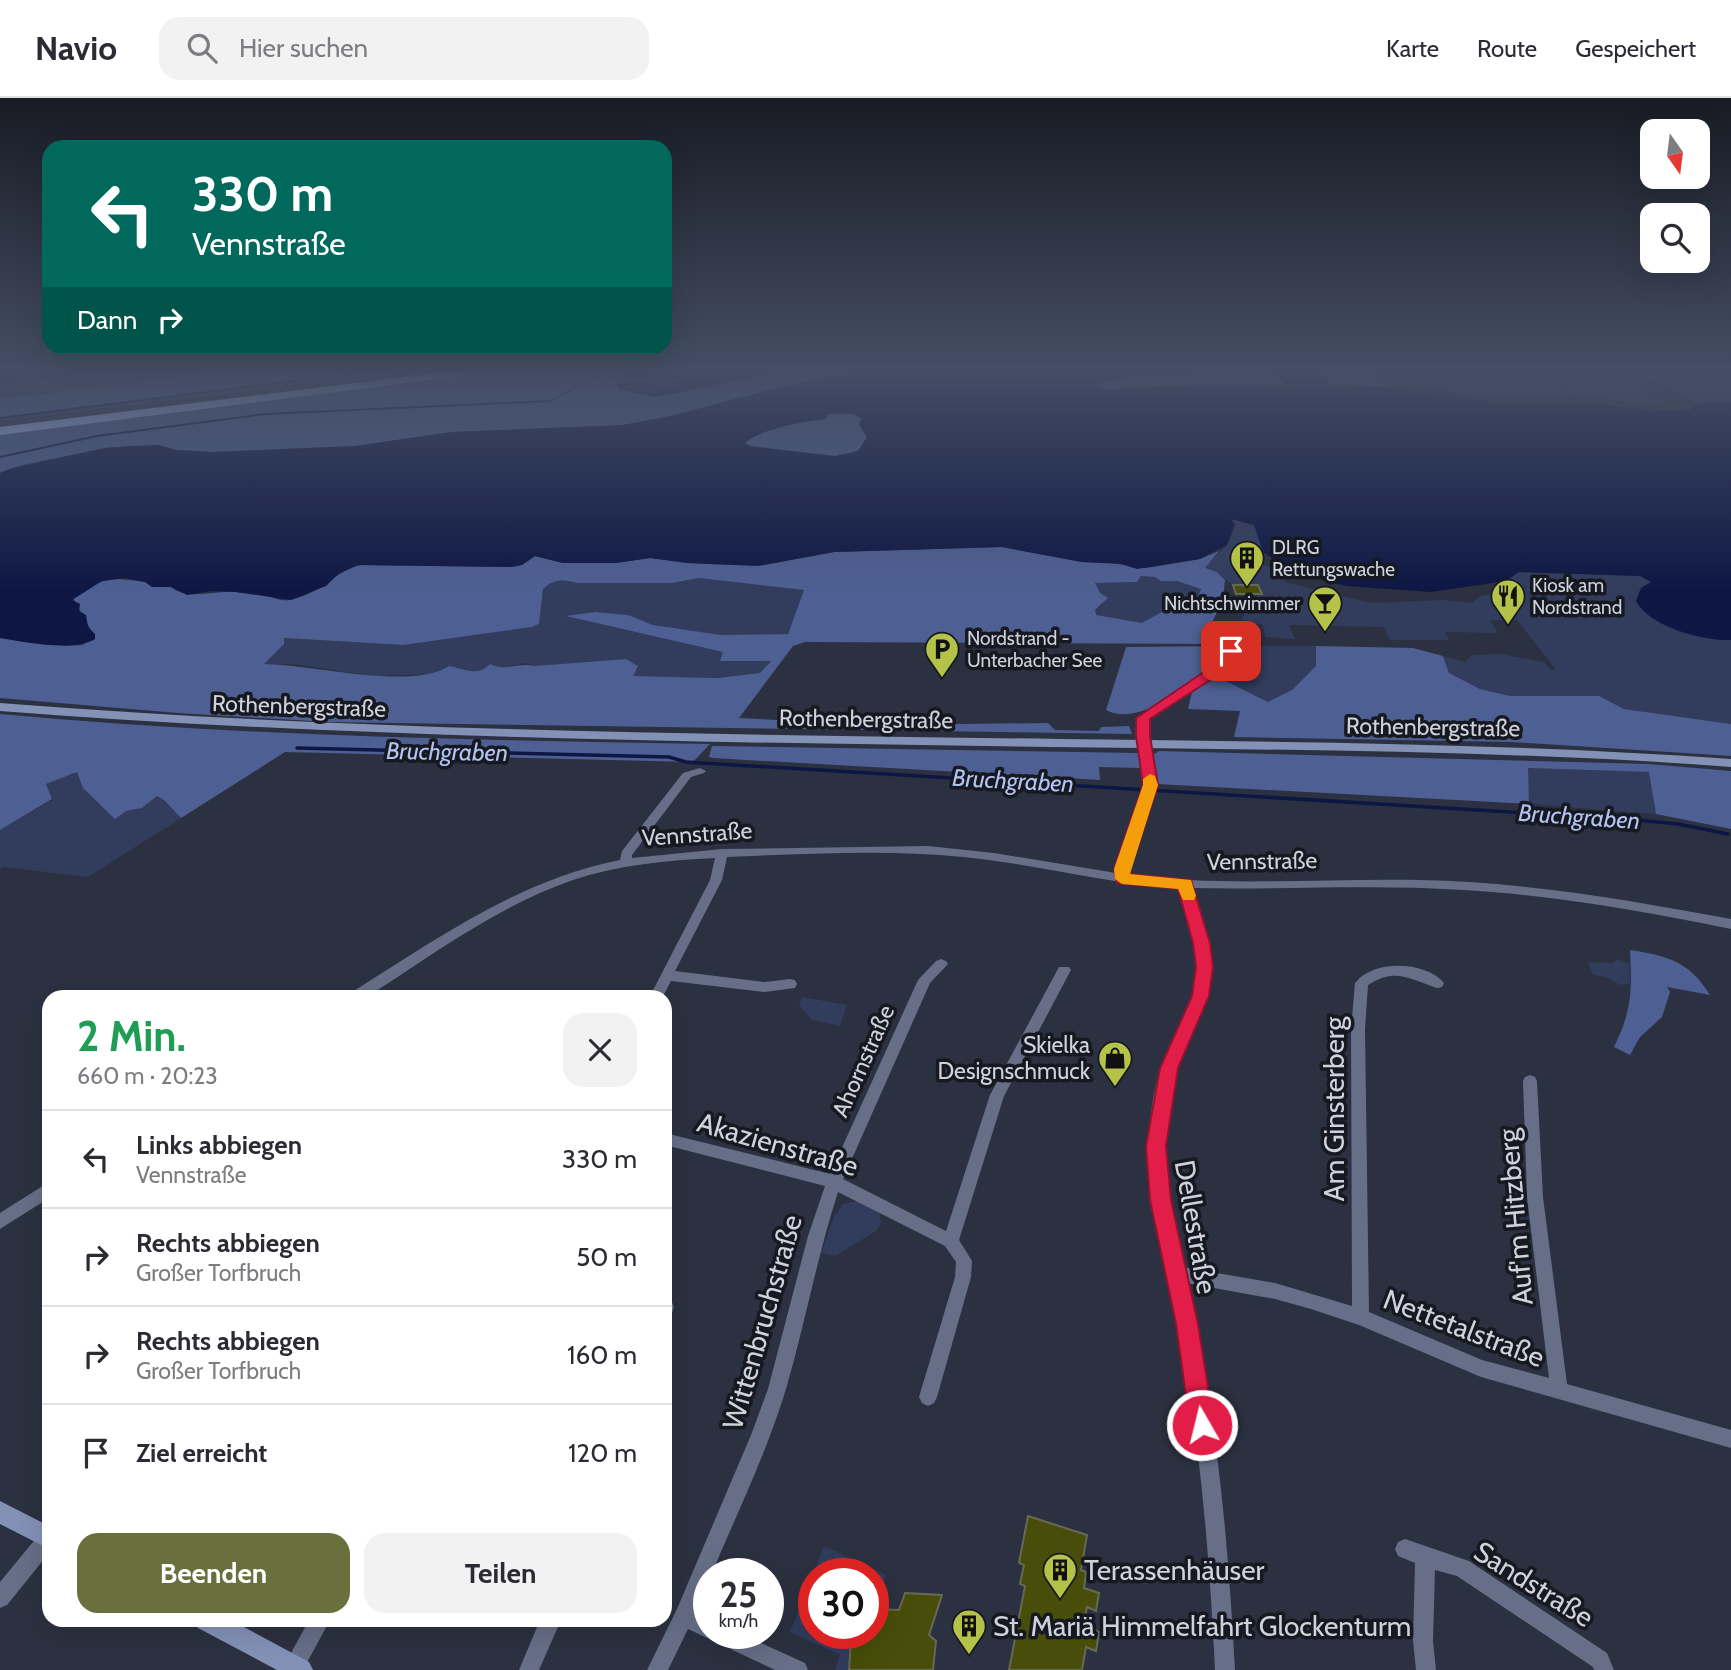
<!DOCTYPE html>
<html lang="de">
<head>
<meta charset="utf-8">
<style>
	body { margin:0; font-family:Cabin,sans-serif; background:#f2f2f3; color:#2b2b33; height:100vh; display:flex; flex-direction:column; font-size:26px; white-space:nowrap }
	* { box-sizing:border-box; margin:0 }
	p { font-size:23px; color:#7c7c81 }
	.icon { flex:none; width:38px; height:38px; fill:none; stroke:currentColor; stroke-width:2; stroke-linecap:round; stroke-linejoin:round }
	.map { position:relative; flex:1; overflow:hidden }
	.panel { position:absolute; left:42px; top:892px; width:630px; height:637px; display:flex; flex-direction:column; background:#fff; border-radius:21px; box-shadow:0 7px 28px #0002 }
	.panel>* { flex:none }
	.guide { position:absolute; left:42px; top:42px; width:630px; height:214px; border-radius:21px; box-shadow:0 7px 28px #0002; background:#00695c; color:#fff; overflow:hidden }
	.needle { width:46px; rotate:166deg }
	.controls { position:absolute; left:1640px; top:21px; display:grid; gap:14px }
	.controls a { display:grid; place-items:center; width:70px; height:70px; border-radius:14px; background:#fff; box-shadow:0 7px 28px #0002; font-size:35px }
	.speed { position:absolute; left:693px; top:1460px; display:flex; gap:14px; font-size:35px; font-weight:700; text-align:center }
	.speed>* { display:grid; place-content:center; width:91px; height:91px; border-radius:50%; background:#fff; box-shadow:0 7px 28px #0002; line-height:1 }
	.speed small { font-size:18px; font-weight:400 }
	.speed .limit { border:10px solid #d22; background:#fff; color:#111 }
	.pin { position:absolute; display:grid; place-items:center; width:60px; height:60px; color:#fff; margin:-30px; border-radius:14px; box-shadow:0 4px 10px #0006 }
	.me { position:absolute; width:77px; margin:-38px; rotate:352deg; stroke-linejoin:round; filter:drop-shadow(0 0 5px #0008) }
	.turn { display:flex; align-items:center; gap:24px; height:147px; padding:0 35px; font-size:32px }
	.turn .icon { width:91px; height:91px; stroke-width:2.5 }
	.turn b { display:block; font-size:49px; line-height:60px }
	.then { display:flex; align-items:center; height:66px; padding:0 35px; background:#0003; gap:14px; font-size:26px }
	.round { display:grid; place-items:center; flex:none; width:74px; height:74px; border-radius:21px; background:#f2f2f3 }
	.summary { display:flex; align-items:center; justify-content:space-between; height:119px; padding:0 35px }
	h1 { font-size:42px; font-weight:700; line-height:52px; color:#1e9e55 }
	.primary-button { display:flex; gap:14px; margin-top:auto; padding:14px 35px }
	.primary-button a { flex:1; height:80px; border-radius:21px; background:#696f3d; color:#fff; font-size:28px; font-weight:700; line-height:80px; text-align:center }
	.primary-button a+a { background:#f2f2f3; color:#2b2b33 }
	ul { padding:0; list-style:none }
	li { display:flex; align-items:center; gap:21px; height:98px; padding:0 35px; border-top:2px solid #e1e1e2 }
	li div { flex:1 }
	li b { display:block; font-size:26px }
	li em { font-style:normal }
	header { display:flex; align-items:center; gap:42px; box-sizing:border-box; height:98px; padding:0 35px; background:#fff; border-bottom:2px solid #e1e1e2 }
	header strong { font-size:33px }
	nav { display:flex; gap:38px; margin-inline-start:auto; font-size:24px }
	.search { width:490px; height:63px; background:#f2f2f3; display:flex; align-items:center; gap:18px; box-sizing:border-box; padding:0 24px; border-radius:21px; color:#7c7c81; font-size:26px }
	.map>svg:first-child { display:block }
	.green { fill:#323c5d }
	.forest { fill:#4e5f93; fill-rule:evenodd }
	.water { fill:#0e1744; fill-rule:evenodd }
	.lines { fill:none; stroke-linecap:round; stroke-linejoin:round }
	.stream-far1 { stroke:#0e1744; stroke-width:2 }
	.stream { stroke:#0e1744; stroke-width:3.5 }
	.building { fill:#484e09; stroke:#666957; stroke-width:2 }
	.street { fill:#666f87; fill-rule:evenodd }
	.secondary { fill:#8491b7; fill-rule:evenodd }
	.highway { fill:#afc3fe; fill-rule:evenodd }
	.route { fill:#e11d48; stroke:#92132f; stroke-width:2 }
	.slow { fill:#f59e0b }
	.labels { text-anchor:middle; stroke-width:7; stroke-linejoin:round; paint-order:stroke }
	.far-poi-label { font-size:19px; fill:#cfd2dc; stroke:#161920; text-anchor:start }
	.street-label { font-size:23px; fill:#cfd2dc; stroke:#161920 }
	.poi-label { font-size:23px; fill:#cfd2dc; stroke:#161920; text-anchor:end }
	.water-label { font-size:24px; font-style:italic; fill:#b2c3f2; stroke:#161920 }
	.near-street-label { font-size:28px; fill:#cfd2dc; stroke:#161920 }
	.near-poi-label { font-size:28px; fill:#cfd2dc; stroke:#161920; text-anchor:start }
</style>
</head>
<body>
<header>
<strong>Navio</strong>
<div class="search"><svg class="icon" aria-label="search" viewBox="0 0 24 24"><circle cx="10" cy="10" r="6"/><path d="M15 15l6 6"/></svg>Hier suchen</div>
<nav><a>Karte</a><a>Route</a><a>Gespeichert</a></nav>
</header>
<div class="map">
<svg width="1731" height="1572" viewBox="0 0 1731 1572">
	<rect width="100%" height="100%" fill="#2b3140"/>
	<!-- green -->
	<path class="green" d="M0,274H363L301,283L377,274H400L0,323Z
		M1367,274H1561L1563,276L1560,289L1571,298L1528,301L1473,297L1406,286L1386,289Z
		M1572,274H1616L1630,277L1628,284L1644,290L1659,291L1643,292L1648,295L1647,298L1659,301L1665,306L1648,308L1595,298L1580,299L1567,294L1562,287L1566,277Z
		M1622,274H1731V304L1699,306L1662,286L1664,284Z
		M625,275L702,279L664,286L616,283L614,280Z
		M1230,421L1254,427L1264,455L1254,459L1264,467L1280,474L1285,484L1371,505L1445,502L1471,505L1481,498L1508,492L1509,489L1501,484L1519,474L1640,478L1651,484L1641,490L1636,503C1650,529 1703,543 1731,542V626L1624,611L1599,598H1510L1480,591L1449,575L1443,558L1465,564L1472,557L1500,556L1544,564L1551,572H1556L1517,522H1490L1498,535L1445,534L1449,542H1390L1383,529L1289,527L1295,541L1265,539L1263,527L1241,521L1260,493L1258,487H1233L1217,474L1204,470L1227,447L1235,429Z
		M1141,478L1156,479L1161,483H1177L1201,490L1198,499L1188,509C1168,506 1156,524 1141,525C1126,526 1109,520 1095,517V512L1103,507L1095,485L1137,484Z
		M699,480L804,492L788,536L721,537L653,527L627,517L595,514L569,518L724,554L721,563L771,562L760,575L717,580L632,578L638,568L626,561L534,568L525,565L473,575L463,571L438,576L373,578L294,566H263L283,546V540L403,547L539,526L543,491C553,481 563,481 577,485H672Z
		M1235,548H1316V568L1292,592L1269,604L1218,579L1235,558Z
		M1527,670L1650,674L1656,716L1529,706Z
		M77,674L126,713L142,710L157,698L164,702L181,720L88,779L4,769L0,771V732L52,702L46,686Z
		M1618,861L1629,866L1630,885L1620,887L1606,879L1593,877L1588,864L1612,865Z
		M802,899L847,907L840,928L812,922L799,907Z
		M858,1103L879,1112L881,1126L876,1133L835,1158L821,1155L834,1119L843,1106Z
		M824,1448L886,1477L873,1513V1475H814V1535H857L851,1542L849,1572H835L840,1557L790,1534Z"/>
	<!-- forest -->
	<path class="forest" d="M228,274H377L0,320V301Z
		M489,274H628L614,279L619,291L655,299L782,274H860L776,290L671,318L623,327L452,334L355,348L212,354L177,352L158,347L105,350L23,367L0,375V336Z
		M1229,274H1271L1277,276L1283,286L1147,288L1105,292L1095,287L1119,280Z
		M1317,274H1367L1387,289L1332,286Z
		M829,316H852L862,320L861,330L867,339C864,344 863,349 858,352C833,368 779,350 750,348L745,345C757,332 806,322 825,321V317Z
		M1002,449L1082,464L1111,465L1146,470L1200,461L1219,453L1205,470L1217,474L1225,482L1223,501L1202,546L805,544L793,548L739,620L881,627L1048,625L1055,632L1099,633L1101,629L1129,628L1132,636L328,624L178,615L0,600V540L67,548L83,547L92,534L73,500C104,479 108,479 145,484C155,486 161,490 171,489C188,503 215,492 235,494C244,495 254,495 263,497C274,499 282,505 294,501C323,494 337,471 362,467L511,469L522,467L535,458L563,465H616L650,460L707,466L764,467L834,454ZM1141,478L1155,479L1161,483H1177L1201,491L1198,499L1188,509L1169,510L1142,525L1096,517L1095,512L1108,500L1100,495L1095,485L1137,484ZM699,480L804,492L788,536L721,537L653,527L628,517L595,514L566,518L723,554L720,563H771L760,575L717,580L633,578L638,568L626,561L534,568C519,564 504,574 490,566C478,579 465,571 449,568C412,593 311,566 264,566L284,546V540L403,547L531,529L539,526L543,491C554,481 563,481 577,485H672Z
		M1226,548L1228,557L1219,567C1191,586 1139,630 1106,612L1126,549Z
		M1316,548L1413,550L1443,558L1449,575L1480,591L1510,598H1599L1624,611L1731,626V658L1512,644L1234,639L1240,613L1188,611L1192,594L1218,579L1268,604L1292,592L1316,568Z
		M0,616C236,638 473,642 710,646L693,664L285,654L181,720L164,702L157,698L142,710L126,713L115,721L83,690L77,674L46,686L52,701L0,732Z
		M712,648L1138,655L1140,670L1099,669L1100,682L713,660L709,659Z
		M1159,653L1649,666L1731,673V731L1656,716L1649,674L1528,670L1529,706L1157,686L1153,657Z
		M1630,852C1668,858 1689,863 1710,897L1667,889L1670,894L1662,919L1640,939L1630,957L1614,949C1632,912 1632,893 1630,852Z"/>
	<!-- water -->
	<path class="water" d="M0,274H93L0,285Z
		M628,274H782L655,299L619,291L616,283L664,286L698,280L625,275Z
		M860,274H1229L1119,280L1095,287L1105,292L1234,285L1277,287L1283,286V283L1271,274H1317L1329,285L1339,287L1403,290L1468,302L1521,307L1595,305L1651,313L1691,312L1693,308L1710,304H1731V542C1703,543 1650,529 1636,503L1641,490L1651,484L1640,478L1519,474L1506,483L1431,494L1346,488L1314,480L1276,463L1263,454L1254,427L1231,421L1235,426L1227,447L1200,461L1137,471L1121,466L1082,464L1002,449L834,454L758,468L686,465L650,460L616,465H563L535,458L522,467L511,469L358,467L338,476L326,488L291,502L236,494L212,493L187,497L171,489H152L145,484L125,480L102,483L72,502L80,506L79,513L86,517L88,529L95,536V541C74,554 24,544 0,540V375L12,370L105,350L131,348L158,347L177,352L212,354L355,348L452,334L623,327L671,318L776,290ZM829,316H852L861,320L859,326L867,339L858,353L835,358L750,348L745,345C757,332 805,323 825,321Z"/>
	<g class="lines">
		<!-- stream-far1 -->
		<path class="stream-far1" d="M0,320L366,274
			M0,359L97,338L266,316L551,303L597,277L687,280"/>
		<!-- stream -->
		<path class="stream" d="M297,650L669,659L686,664L1627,721L1678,726L1728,736"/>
	</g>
	<!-- building -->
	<path class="building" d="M1233,487H1258L1262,496H1236Z
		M1028,1418L1087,1437L1081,1472L1086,1474L1084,1490L1099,1495L1096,1513L1087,1509L1083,1528L1099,1534L1096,1553L1086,1549L1082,1572H1009L1025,1488L1020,1486L1024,1467L1019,1465Z
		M905,1495L942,1497L929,1537L936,1543L933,1572H849L851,1542L857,1535H873V1511L899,1512Z"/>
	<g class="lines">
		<!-- street -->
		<path class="street" d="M1230,544L1235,547L1236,558L1226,570L1148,621V638L1156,687L1128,771V777C1225,789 1323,780 1420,782C1525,784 1628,802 1731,821V831C1642,813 1553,797 1463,792C1373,786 1283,792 1192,790C1207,840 1221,869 1198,920C1188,943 1176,964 1170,989C1157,1050 1167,1110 1182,1169L1275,1185L1352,1208L1351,931L1355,885C1373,861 1426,863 1444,885L1442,889L1437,890C1410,881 1395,869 1368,887L1365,931L1369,1214L1482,1262L1549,1280L1527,1099L1523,983L1525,979L1530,977L1535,979L1537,983L1543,1099L1567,1286L1731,1332V1350L1481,1279L1359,1227L1311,1211L1275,1201L1186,1185C1217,1311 1228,1443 1235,1572H1215C1210,1469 1202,1367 1185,1265C1180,1241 1176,1216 1171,1192C1161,1152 1150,1113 1149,1072C1148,1035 1150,996 1164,962C1176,934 1194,909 1197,878C1200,848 1188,818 1180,790C1107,786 1036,766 963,759C886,751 804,756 727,759L722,782L675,873L765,884L790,881L795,882L797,886L795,890L765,894L671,883L662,900H649L710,782L715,760C668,762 618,767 573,782C497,808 433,857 365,900H348L349,896C436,842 518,782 620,762L622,753L683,675L700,670L706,673L704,675L691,679L632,757V760L722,751L928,748L994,755L1116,775L1144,687L1138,638V620L1218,566L1226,558L1225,547Z
			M941,861L946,863L948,866L930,885L843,1081L946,1133L990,997L1059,869H1069L1071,872L1004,998L959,1142L972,1163L971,1179L937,1299L934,1305L928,1308L922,1305L919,1299L955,1179L956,1164L945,1148L838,1094C817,1159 805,1226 786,1291C767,1354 737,1415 712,1475H709V1483L696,1513L709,1520V1535H739L805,1565L808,1572H775L688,1531L668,1572H647L677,1511L751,1337L768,1291L808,1138L825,1088L665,1047V1035L830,1076L918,882L936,863Z
			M49,1084V1100L0,1131V1115Z
			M665,1200L671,1202L674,1209L672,1215L666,1217Z
			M49,1430V1455L7,1507L0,1510V1484L42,1433Z
			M1405,1441L1469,1463L1607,1555L1614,1572H1594L1593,1569L1457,1478L1435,1472L1433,1543L1436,1572H1416L1413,1543L1415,1465L1398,1458L1395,1451L1398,1444Z
			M309,1522H330L303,1572H285L284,1568Z
			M540,1522H561L539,1572H519Z"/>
		<!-- secondary -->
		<path class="secondary" d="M0,605C354,633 707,636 1061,641C1285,644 1508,645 1731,661V669C1505,652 1279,652 1052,649C700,644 351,640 0,613Z
			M0,1403L49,1428V1451L0,1426Z
			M195,1522H231L309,1564L313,1572H277L198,1530Z"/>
		<!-- highway -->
		<path class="highway" d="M444,274H474L468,277L0,337V329Z"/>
	</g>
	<!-- sky -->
	<linearGradient id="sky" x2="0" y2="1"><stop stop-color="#181b23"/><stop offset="0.55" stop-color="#444e64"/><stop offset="1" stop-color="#444e64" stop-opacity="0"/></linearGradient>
	<rect width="1731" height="494" fill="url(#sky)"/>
	<!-- route -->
	<path class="route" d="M1231,550L1238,553L1227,571L1150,621V638L1158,687L1130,771V776L1191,782L1210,845L1213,869L1209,898L1178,970L1166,1048L1171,1102L1198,1226L1214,1327L1210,1336L1202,1339L1194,1336L1190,1327L1176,1226L1150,1102L1146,1048L1160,970L1192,898L1196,869L1193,845L1178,791L1117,785L1114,771L1143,687L1136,638V620L1217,565L1227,551Z"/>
	<!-- slow -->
	<path class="slow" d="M1150,676L1155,678L1158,687L1130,776L1191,782L1196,798L1194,802H1183L1178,791L1122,786L1115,781L1114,771L1143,687V681Z"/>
	<!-- icons -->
	<defs>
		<g id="building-pin" transform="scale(1.75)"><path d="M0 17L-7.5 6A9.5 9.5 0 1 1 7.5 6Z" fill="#b5c249" stroke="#161920"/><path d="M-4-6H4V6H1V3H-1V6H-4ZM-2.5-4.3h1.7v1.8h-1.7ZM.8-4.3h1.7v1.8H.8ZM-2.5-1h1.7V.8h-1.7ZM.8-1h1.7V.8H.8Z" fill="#111"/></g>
		<g id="restaurant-pin" transform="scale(1.75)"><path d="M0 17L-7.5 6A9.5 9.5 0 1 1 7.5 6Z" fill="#b5c249" stroke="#161920"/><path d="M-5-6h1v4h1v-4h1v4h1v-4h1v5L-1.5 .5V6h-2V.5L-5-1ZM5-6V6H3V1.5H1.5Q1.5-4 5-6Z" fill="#111"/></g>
		<g id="bar-pin" transform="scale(1.75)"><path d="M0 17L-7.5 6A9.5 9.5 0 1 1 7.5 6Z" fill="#b5c249" stroke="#161920"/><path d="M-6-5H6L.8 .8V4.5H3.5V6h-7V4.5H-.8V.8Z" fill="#111"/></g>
		<g id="parking-pin" transform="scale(1.75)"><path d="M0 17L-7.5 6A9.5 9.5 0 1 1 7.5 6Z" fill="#b5c249" stroke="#161920"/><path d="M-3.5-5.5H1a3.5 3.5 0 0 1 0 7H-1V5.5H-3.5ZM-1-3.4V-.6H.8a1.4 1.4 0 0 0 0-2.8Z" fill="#111"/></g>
		<g id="shop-pin" transform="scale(1.75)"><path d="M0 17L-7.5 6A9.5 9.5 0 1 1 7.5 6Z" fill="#b5c249" stroke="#161920"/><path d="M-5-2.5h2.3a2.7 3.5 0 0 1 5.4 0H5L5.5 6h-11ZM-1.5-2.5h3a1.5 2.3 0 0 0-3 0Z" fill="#111"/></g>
	</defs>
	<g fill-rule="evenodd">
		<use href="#building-pin" x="1247" y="460"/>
		<use href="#restaurant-pin" x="1508" y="498"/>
		<use href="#bar-pin" x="1325" y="505"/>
		<use href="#parking-pin" x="942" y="551"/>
		<use href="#shop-pin" x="1115" y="960"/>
		<use href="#building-pin" x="1060" y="1472"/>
		<use href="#building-pin" x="969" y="1528"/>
	</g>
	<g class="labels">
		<!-- far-poi labels -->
		<g class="far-poi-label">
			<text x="1272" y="456">DLRG<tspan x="1272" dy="22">Rettungswache</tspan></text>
			<text x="1532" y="494">Kiosk am<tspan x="1532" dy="22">Nordstrand</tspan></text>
			<text x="1300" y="512" text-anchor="end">Nichtschwimmer</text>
			<text x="967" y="547">Nordstrand -<tspan x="967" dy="22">Unterbacher See</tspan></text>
		</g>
		<!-- street labels -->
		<g class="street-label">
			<text transform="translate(299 608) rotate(2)" y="8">Rothenbergstraße</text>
			<text transform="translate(866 621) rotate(1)" y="8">Rothenbergstraße</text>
			<text transform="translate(1433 629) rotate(1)" y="8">Rothenbergstraße</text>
			<text transform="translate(697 736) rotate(-4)" y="8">Vennstraße</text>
			<text transform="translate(1262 763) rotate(-1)" y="8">Vennstraße</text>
			<text transform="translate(863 963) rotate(-66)" y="8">Ahornstraße</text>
		</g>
		<!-- poi labels -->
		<g class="poi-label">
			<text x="1090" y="955">Skielka<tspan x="1090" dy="26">Designschmuck</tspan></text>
		</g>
		<!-- water labels -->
		<g class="water-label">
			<text transform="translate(447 654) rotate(1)" y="8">Bruchgraben</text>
			<text transform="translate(1013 683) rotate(3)" y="8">Bruchgraben</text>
			<text transform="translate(1579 719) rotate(4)" y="8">Bruchgraben</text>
		</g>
		<!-- near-street labels -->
		<g class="near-street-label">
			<text transform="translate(1334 1011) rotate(-90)" y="10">Am Ginsterberg</text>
			<text transform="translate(778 1046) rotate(16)" y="10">Akazienstraße</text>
			<text transform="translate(1515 1119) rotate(-95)" y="10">Auf'm Hitzberg</text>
			<text transform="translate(1196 1129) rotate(80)" y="10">Dellestraße</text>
			<text transform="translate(762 1224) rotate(-74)" y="10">Wittenbruchstraße</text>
			<text transform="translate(1464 1230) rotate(21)" y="10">Nettetalstraße</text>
			<text transform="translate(1534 1486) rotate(32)" y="10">Sandstraße</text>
		</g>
		<!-- near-poi labels -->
		<g class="near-poi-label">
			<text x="1084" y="1482">Terassenhäuser</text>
			<text x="993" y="1538">St. Mariä Himmelfahrt Glockenturm</text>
		</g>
	</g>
</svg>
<div class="controls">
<a><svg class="needle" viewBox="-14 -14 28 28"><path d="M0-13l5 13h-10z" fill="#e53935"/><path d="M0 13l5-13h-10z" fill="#7c7c81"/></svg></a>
<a><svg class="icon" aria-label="search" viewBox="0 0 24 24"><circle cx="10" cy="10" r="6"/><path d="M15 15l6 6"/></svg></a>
</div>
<div class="speed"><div>25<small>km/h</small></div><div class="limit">30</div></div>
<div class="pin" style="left:1231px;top:553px;background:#d93025"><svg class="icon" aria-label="arrive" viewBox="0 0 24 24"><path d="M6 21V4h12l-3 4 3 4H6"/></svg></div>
<svg class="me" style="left:1202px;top:1327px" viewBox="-20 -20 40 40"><circle r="17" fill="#e11d48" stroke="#fff" stroke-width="3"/><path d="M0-11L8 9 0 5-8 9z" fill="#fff"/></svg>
<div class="guide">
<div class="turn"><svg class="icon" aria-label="left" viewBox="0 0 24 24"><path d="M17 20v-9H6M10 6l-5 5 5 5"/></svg><div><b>330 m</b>Vennstraße</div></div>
<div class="then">Dann<svg class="icon" aria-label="right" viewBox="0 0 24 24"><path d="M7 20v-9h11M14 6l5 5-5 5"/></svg></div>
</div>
<section class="panel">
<div class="summary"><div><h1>2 Min.</h1><p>660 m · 20:23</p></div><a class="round"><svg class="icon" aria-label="close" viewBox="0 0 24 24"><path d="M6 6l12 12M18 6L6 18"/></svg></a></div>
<ul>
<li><svg class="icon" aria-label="left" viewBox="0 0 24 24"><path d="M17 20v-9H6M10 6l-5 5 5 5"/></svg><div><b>Links abbiegen</b><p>Vennstraße</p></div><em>330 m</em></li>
<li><svg class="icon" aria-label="right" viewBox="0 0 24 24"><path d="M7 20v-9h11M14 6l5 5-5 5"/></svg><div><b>Rechts abbiegen</b><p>Großer Torfbruch</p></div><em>50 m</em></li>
<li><svg class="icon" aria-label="right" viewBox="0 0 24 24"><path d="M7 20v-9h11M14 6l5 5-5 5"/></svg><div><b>Rechts abbiegen</b><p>Großer Torfbruch</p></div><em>160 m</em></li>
<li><svg class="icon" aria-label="arrive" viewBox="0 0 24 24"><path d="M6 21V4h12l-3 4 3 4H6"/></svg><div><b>Ziel erreicht</b></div><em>120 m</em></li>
</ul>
<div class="primary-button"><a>Beenden</a><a>Teilen</a></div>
</section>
</div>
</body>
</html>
